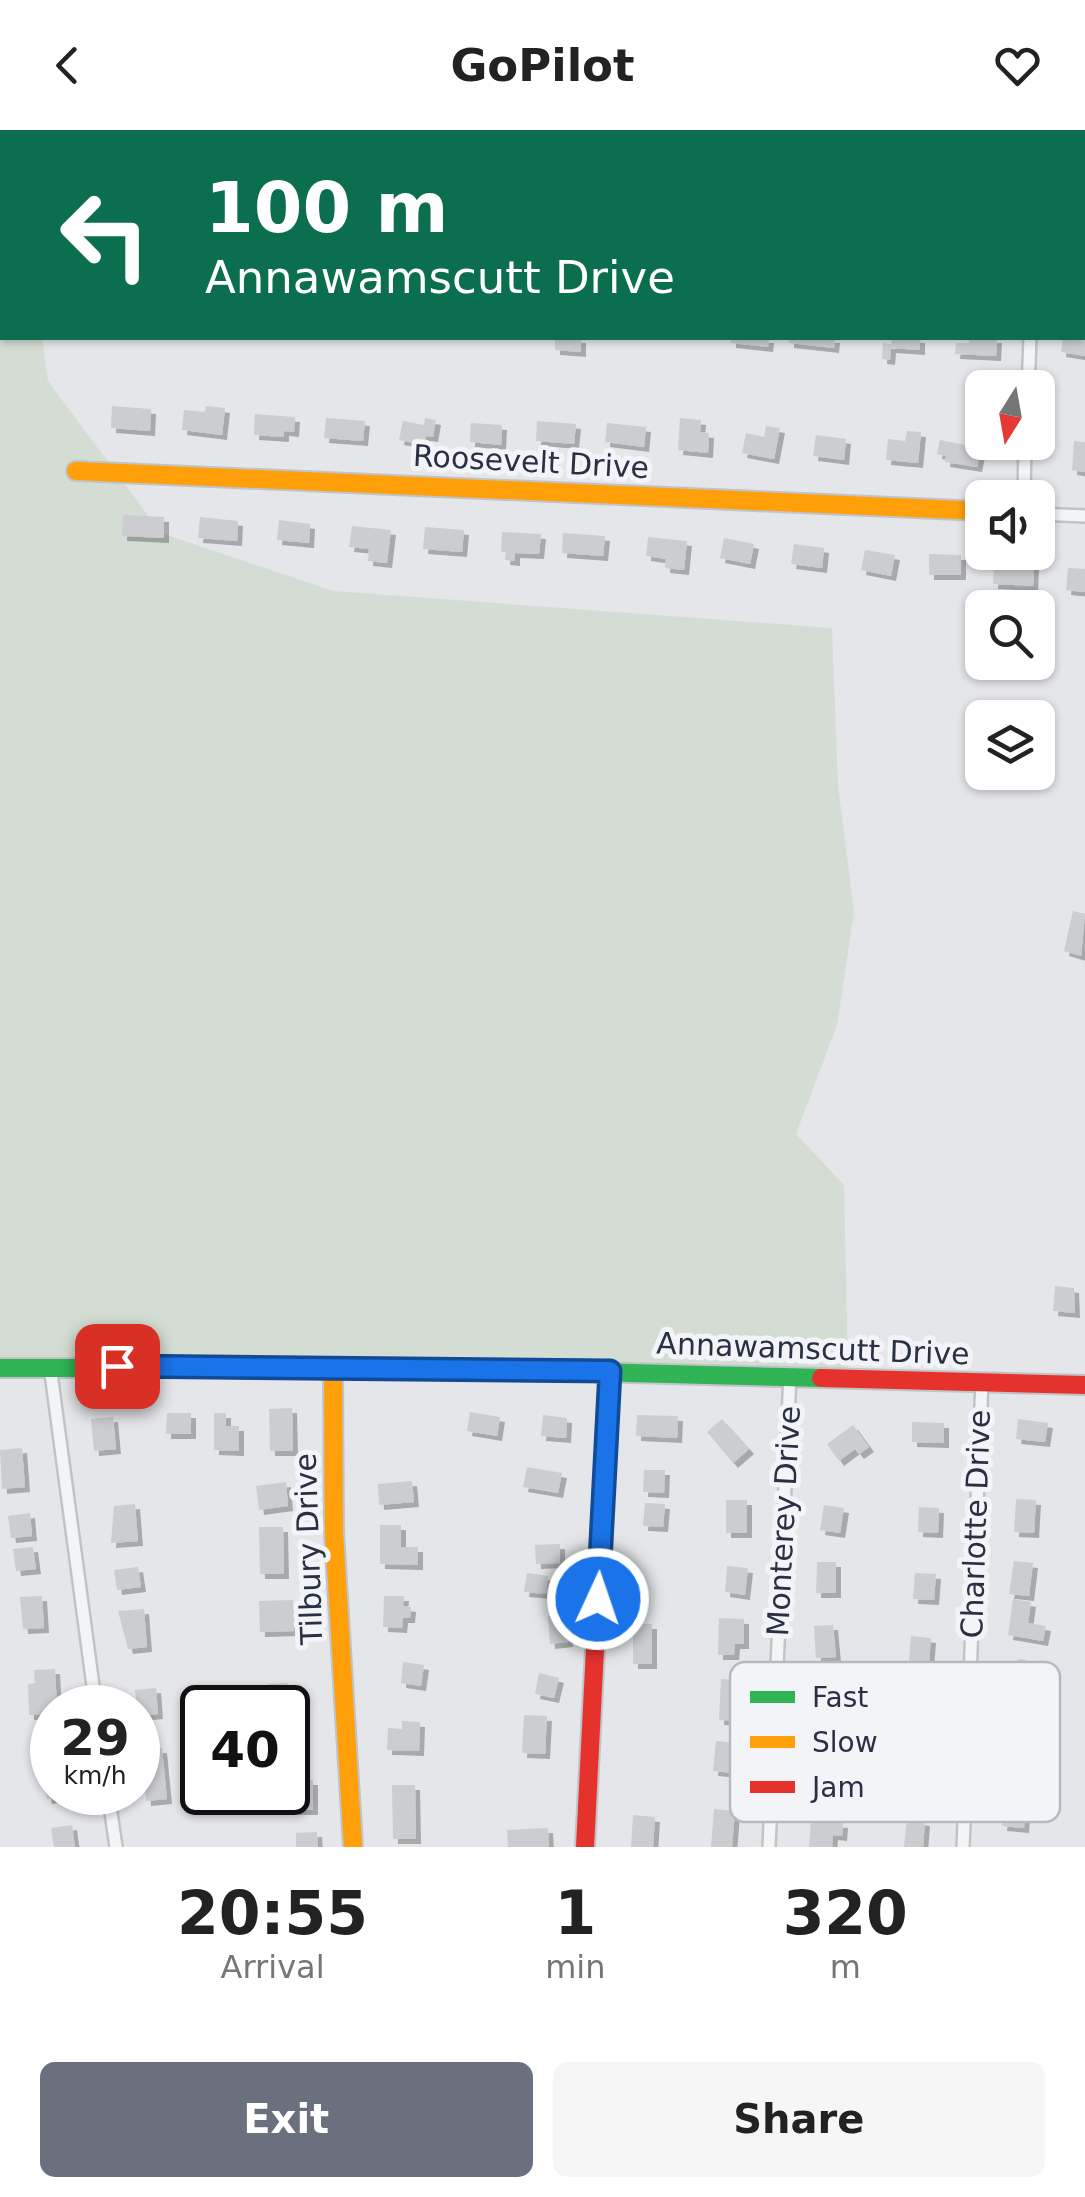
<!DOCTYPE html>
<html lang="en">
<head>
<meta charset="utf-8">
<style>
	body { margin:0; font-family:"DejaVu Sans",sans-serif; background:#f6f6f6; color:#222; height:100vh; display:flex; flex-direction:column; font-size:38px; white-space:nowrap }
	* { box-sizing:border-box; margin:0 }
	p { font-size:32px; color:#767676 }
	.icon { flex:none; width:55px; height:55px; fill:none; stroke:currentColor; stroke-width:2; stroke-linecap:round; stroke-linejoin:round }
	.map { position:relative; height:1717px; overflow:hidden }
	.side { display:flex; flex-direction:column; background:#fff; flex:1 }
	.side>* { flex:none }
	.top-card { position:absolute; left:0px; top:0px; width:1085px; height:210px; box-shadow:0 2px 8px #0004; background:#0b6e4f; color:#fff; overflow:hidden }
	.needle { width:65px; rotate:191deg }
	.buttons { position:absolute; left:965px; top:240px; display:grid; gap:20px }
	.buttons a { display:grid; place-items:center; width:90px; height:90px; border-radius:15px; background:#fff; box-shadow:0 2px 8px #0004; font-size:50px }
	.speed { position:absolute; left:30px; top:1555px; display:flex; gap:20px; font-size:50px; font-weight:700; text-align:center }
	.speed>* { display:grid; place-content:center; width:130px; height:130px; border-radius:50%; background:#fff; box-shadow:0 2px 8px #0004; line-height:1 }
	.speed small { font-size:25px; font-weight:400 }
	.speed .limit { border:5px solid #111; border-radius:15px; background:#fff; color:#111 }
	.pin { position:absolute; display:grid; place-items:center; width:85px; height:85px; color:#fff; margin:-42px; border-radius:20px; box-shadow:0 5px 15px #0006 }
	.me { position:absolute; width:110px; margin:-55px; rotate:3deg; stroke-linejoin:round; filter:drop-shadow(0 0 8px #0008) }
	.turn { display:flex; align-items:center; gap:35px; height:210px; padding:0 40px; font-size:45px }
	.turn .icon { width:130px; height:130px; stroke-width:2.5 }
	.turn b { display:block; font-size:70px; line-height:85px }
	.eta { display:flex; justify-content:space-evenly; align-items:center; height:170px; text-align:center }
	.eta b { font-size:60px; font-weight:700; line-height:70px }
	.primary-button { display:flex; gap:20px; margin-top:auto; padding:20px 40px }
	.primary-button a { flex:1; height:115px; border-radius:15px; background:#6a707e; color:#fff; font-size:40px; font-weight:700; line-height:115px; text-align:center }
	.primary-button a+a { background:#f6f6f6; color:#222 }
	header { display:flex; justify-content:space-between; align-items:center; height:130px; padding:0 40px; background:#fff; font-size:45px; font-weight:700 }
	.map>svg:first-child { display:block }
	.green { fill:#d4ddd4 }
	.building { fill:#cbcdd1; filter:url(#shadow) }
	.lines { fill:none; stroke-linecap:round; stroke-linejoin:round }
	.street-casing { stroke:#c1c3c7; stroke-width:16 }
	.fast-casing { stroke:#c1c3c7; stroke-width:22 }
	.slow-casing { stroke:#c1c3c7; stroke-width:22 }
	.jam-casing { stroke:#c1c3c7; stroke-width:22 }
	.street { stroke:#f3f4f6; stroke-width:11 }
	.fast { stroke:#30b455; stroke-width:18 }
	.slow { stroke:#ff9f0a; stroke-width:18 }
	.jam { stroke:#e5322d; stroke-width:18 }
	.route-casing { stroke:#114b97; stroke-width:25 }
	.route { stroke:#1a73e8; stroke-width:18 }
	.labels { text-anchor:middle; stroke-width:10; stroke-linejoin:round; paint-order:stroke }
	.street-label { font-size:30px; fill:#293044; stroke:#f2f4f8 }
	.key { fill:#f2f4f8; stroke:#b6b9c2; stroke-width:2.5 }
	.key-label { font-size:28px; fill:#293044 }
</style>
</head>
<body>
<header><svg class="icon" aria-label="back" viewBox="0 0 24 24"><path d="M15 5l-7 7 7 7"/></svg>GoPilot<svg class="icon" aria-label="heart" viewBox="0 0 24 24"><path d="M12 20l-8-8c-3-5 5-10 8-4 3-6 11-1 8 4z"/></svg></header>
<div class="map">
<svg width="1085" height="1717" viewBox="0 0 1085 1717">
	<defs>
		<filter id="shadow"><feDropShadow dx="5" dy="5" stdDeviation="0" flood-color="#0004"/></filter>
	</defs>
	<rect width="100%" height="100%" fill="#e4e6e9"/>
	<!-- green -->
	<path class="green" d="M0,0H85L2,2V208H42L48,251L161,403L333,461L832,498L838,656L854,782L837,895L796,1004L844,1055L848,1239L0,1233Z"/>
	<!-- building -->
	<path class="building" d="M555,208H581V222L555,220Z
		M731,208H769L768,217L731,213Z
		M789,208H835L834,218L789,213Z
		M892,208H920V220L891,218L890,230L882,229L883,213L891,214Z
		M969,208H997L996,226L955,224L956,213H969Z
		M1063,208H1085V226L1061,222Z
		M112,276L151,279L150,301L111,298Z
		M206,276L225,278L222,305L182,300L184,280L205,282Z
		M255,284L295,287L294,302L284,301V307L254,305Z
		M326,288L365,291L363,311L324,308Z
		M425,288L436,290L433,307L426,306L424,315L399,310L403,291L424,295Z
		M680,288L701,290L700,302L709,303L708,323L678,320Z
		M537,291L576,294L574,314L536,311Z
		M471,293L502,295L501,315L470,312Z
		M607,293L646,297L644,317L605,312Z
		M766,296L780,298L774,329L742,323L746,303L764,307Z
		M907,301L921,302L918,333L886,330L888,309L905,311Z
		M816,305L846,309L844,330L813,326Z
		M940,310L981,318L977,337L945,332L946,326L937,324Z
		M1074,311L1085,312V342L1072,340Z
		M123,385L164,387V408L122,406Z
		M200,387L238,391L237,411L198,408Z
		M279,390L310,394L309,413L277,410Z
		M352,396L391,400L387,433L368,431L369,419L349,417Z
		M425,397L464,400L462,422L423,419Z
		M502,402L541,404L539,424L515,423V431L505,430L506,422H501Z
		M563,403L605,406L603,426L562,423Z
		M648,407L687,411L684,440L665,438L666,429L646,426Z
		M724,408L754,414L750,434L720,428Z
		M794,414L824,418L822,438L791,434Z
		M865,420L895,425L891,446L861,440Z
		M929,424L961,425V445H929Z
		M994,433L1034,435L1033,456L993,454Z
		M1068,438L1085,439V462L1066,460Z
		M1073,781L1085,784L1081,826L1064,821Z
		M1055,1156L1074,1158L1075,1183L1053,1181Z
		M292,1278L293,1321H270L269,1279Z
		M470,1282L500,1287L497,1306L467,1301Z
		M167,1283H191V1304H166Z
		M214,1283H226V1296H239V1321L214,1320Z
		M543,1285L567,1288L566,1308L541,1306Z
		M637,1285L678,1286L677,1308L636,1306Z
		M113,1287L116,1319L94,1321L91,1289Z
		M722,1289L749,1319L733,1333L707,1302Z
		M1018,1289L1048,1293L1045,1312L1016,1309Z
		M912,1292L944,1293V1313L912,1312Z
		M853,1295L869,1317L859,1324L855,1319L839,1331L827,1314Z
		M22,1318L25,1357L2,1359L0,1320Z
		M527,1337L562,1343L558,1363L523,1357Z
		M644,1340H665L664,1363L643,1362Z
		M412,1351L414,1372L379,1375L378,1354Z
		M286,1352L288,1376L259,1380L256,1356Z
		M1016,1369L1036,1370L1034,1403L1014,1402Z
		M726,1370H747V1403H726Z
		M645,1373L665,1374L663,1397L643,1396Z
		M135,1374L138,1411L111,1413L114,1376Z
		M824,1375L844,1378L840,1403L820,1400Z
		M919,1377L939,1378L938,1403L918,1402Z
		M30,1383L32,1406L11,1408L8,1386Z
		M380,1395H401V1417H418V1435L380,1434Z
		M259,1397H283L284,1444H260Z
		M560,1414V1433L536,1434L535,1415Z
		M33,1417L36,1439L16,1441L13,1419Z
		M1014,1431L1033,1433L1029,1466L1009,1464Z
		M817,1432H836V1463H816Z
		M727,1436L748,1438L745,1465L725,1462Z
		M138,1437L141,1457L117,1460L114,1440Z
		M527,1443L548,1446L546,1464L524,1462Z
		M915,1443L936,1444L934,1470L913,1469Z
		M42,1466L44,1498L23,1499L20,1467Z
		M384,1466H404L403,1476L411,1477L410,1488H403L402,1498L383,1497Z
		M1013,1469L1031,1472L1028,1493L1046,1496L1043,1511L1008,1505Z
		M293,1470L294,1501L260,1502L259,1471Z
		M144,1479L147,1517L128,1519L118,1481Z
		M566,1485L568,1512L550,1514L548,1486Z
		M719,1488L744,1489V1514H735L734,1525H718Z
		M633,1494H652V1534H633Z
		M833,1495L836,1527L816,1528L814,1496Z
		M911,1506L931,1508L929,1532L909,1531Z
		M1018,1529L1027,1530V1572H1008L1007,1537H1018Z
		M403,1532L424,1535L421,1556L401,1553Z
		M55,1539L57,1578H52V1584L29,1585L28,1554L35,1553L34,1540Z
		M539,1543L559,1548L554,1568L535,1564Z
		M721,1549L740,1550L738,1591L719,1590Z
		M288,1553V1578H268V1554Z
		M156,1558L158,1584L138,1586L135,1560Z
		M524,1585L547,1586L545,1624L522,1623Z
		M402,1591L420,1592L419,1621L387,1620L388,1598L402,1599Z
		M716,1611L737,1613L734,1643L713,1641Z
		M162,1618L167,1669L146,1671L142,1619Z
		M52,1634V1662H67V1666L47,1669L43,1635Z
		M288,1650H313V1680H293V1668H285Z
		M392,1655H415L416,1709H393Z
		M1005,1663L1026,1665L1024,1698L1002,1696Z
		M714,1679L735,1681L732,1717H711Z
		M633,1685L655,1687L653,1717H631Z
		M907,1689L925,1691L923,1717H904Z
		M811,1691L843,1693L842,1706L833,1705L832,1717H809Z
		M72,1695L75,1717H54L51,1698Z
		M548,1698L549,1717H508L507,1700Z
		M317,1702L318,1717H296V1703Z"/>
	<g class="lines">
		<!-- street casing -->
		<g class="street-casing">
			<path id="street" d="M263,0V2
				M484,2V0
				M693,2V0
				M862,2V0
				M1035,2V0
				M1082,170H1085
				M1028,258L1030,208
				M1024,368L1025,312
				M1038,384L1085,386
				M50,1236L96,1578
				M108,1662L116,1717
				M769,1717L790,1244
				M963,1717L982,1251"/>
		</g>
		<!-- fast casing -->
		<g class="fast-casing">
			<path id="fast" d="M0,1238H445L821,1248"/>
		</g>
		<!-- slow casing -->
		<g class="slow-casing">
			<path id="slow" d="M76,341L982,381
				M333,1238L334,1403L353,1717"/>
		</g>
		<!-- jam casing -->
		<g class="jam-casing">
			<path id="jam" d="M821,1248L1085,1255
				M585,1717L609,1241"/>
		</g>
		<!-- street -->
		<use href="#street" class="street"/>
		<!-- fast -->
		<use href="#fast" class="fast"/>
		<!-- slow -->
		<use href="#slow" class="slow"/>
		<!-- jam -->
		<use href="#jam" class="jam"/>
	</g>
	<g class="lines">
		<!-- route casing -->
		<g class="route-casing">
			<path id="route" d="M117,1236L610,1241L598,1469"/>
		</g>
		<!-- route -->
		<use href="#route" class="route"/>
	</g>
	<g class="labels">
		<!-- street labels -->
		<g class="street-label">
			<text transform="translate(531 332) rotate(3)" y="10">Roosevelt Drive</text>
			<text transform="translate(813 1219) rotate(2)" y="10">Annawamscutt Drive</text>
			<text transform="translate(784 1391) rotate(-87)" y="10">Monterey Drive</text>
			<text transform="translate(976 1394) rotate(-88)" y="10">Charlotte Drive</text>
			<text transform="translate(309 1419) rotate(-92)" y="10">Tilbury Drive</text>
		</g>
	</g>
	<!-- legend -->
	<rect x="730" y="1532" width="330" height="160" rx="15" class="key"/>
	<rect x="750" y="1561" width="45" height="12" fill="#30b455"/>
	<rect x="750" y="1606" width="45" height="12" fill="#ff9f0a"/>
	<rect x="750" y="1651" width="45" height="12" fill="#e5322d"/>
	<g class="key-label">
		<text x="812" y="1577">Fast</text>
		<text x="812" y="1622">Slow</text>
		<text x="812" y="1667">Jam</text>
	</g>
</svg>
<div class="buttons">
<a><svg class="needle" viewBox="-14 -14 28 28"><path d="M0-13l5 13h-10z" fill="#e53935"/><path d="M0 13l5-13h-10z" fill="#767676"/></svg></a>
<a><svg class="icon" aria-label="sound" viewBox="0 0 24 24"><path d="M4 9h4l5-4v14l-5-4H4zM17 9q2 3 0 6"/></svg></a>
<a><svg class="icon" aria-label="search" viewBox="0 0 24 24"><circle cx="10" cy="10" r="6"/><path d="M15 15l6 6"/></svg></a>
<a><svg class="icon" aria-label="layers" viewBox="0 0 24 24"><path d="M12 4l9 5-9 5-9-5zM3 14l9 5 9-5"/></svg></a>
</div>
<div class="speed"><div>29<small>km/h</small></div><div class="limit">40</div></div>
<div class="pin" style="left:117px;top:1236px;background:#d93025"><svg class="icon" aria-label="arrive" viewBox="0 0 24 24"><path d="M6 21V4h12l-3 4 3 4H6"/></svg></div>
<svg class="me" style="left:598px;top:1469px" viewBox="-20 -20 40 40"><circle r="17" fill="#1a73e8" stroke="#fff" stroke-width="3"/><path d="M0-11L8 9 0 5-8 9z" fill="#fff"/></svg>
<div class="top-card">
<div class="turn"><svg class="icon" aria-label="left" viewBox="0 0 24 24"><path d="M17 20v-9H6M10 6l-5 5 5 5"/></svg><div><b>100 m</b>Annawamscutt Drive</div></div>
</div>
</div>
<section class="side">
<div class="eta">
<div><b>20:55</b><p>Arrival</p></div>
<div><b>1</b><p>min</p></div>
<div><b>320</b><p>m</p></div>
</div>
<div class="primary-button"><a>Exit</a><a>Share</a></div>
</section>
</body>
</html>
